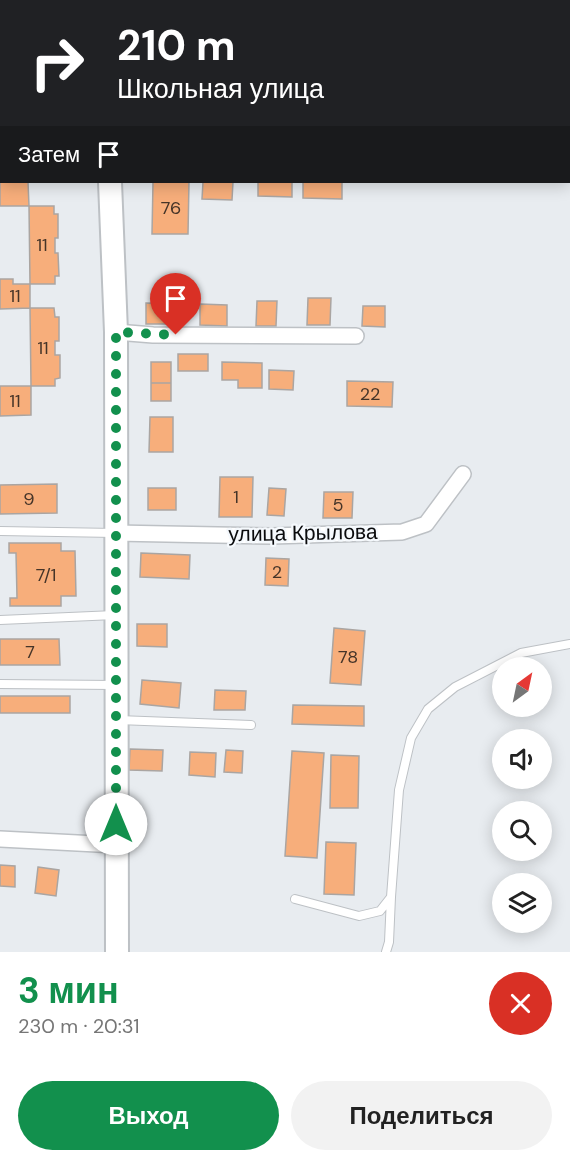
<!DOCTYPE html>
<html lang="ru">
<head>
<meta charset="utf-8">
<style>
	body { margin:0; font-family:"DM Sans",sans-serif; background:#f2f2f2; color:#222; height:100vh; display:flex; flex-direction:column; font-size:22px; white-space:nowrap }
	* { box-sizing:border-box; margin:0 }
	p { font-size:20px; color:#767676 }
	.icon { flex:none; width:33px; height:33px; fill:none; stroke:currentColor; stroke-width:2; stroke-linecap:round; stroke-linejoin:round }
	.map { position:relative; height:952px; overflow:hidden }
	.details { display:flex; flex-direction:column; background:#fff; flex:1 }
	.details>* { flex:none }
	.hud { position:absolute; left:0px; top:0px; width:570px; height:183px; box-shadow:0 3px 15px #0003; background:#202124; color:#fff; overflow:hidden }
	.needle { width:39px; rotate:33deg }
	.buttons { position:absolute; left:492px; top:657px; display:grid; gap:12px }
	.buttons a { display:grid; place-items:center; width:60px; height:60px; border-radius:50%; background:#fff; box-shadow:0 3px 15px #0003; font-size:30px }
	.pin { position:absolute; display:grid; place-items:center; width:51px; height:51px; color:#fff; margin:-62px -26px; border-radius:50% 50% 50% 0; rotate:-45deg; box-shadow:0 0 6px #0007 }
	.pin .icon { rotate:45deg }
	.me { position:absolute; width:66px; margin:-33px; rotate:0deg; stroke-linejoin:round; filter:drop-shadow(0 0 4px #0008) }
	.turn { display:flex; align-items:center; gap:21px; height:126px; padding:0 18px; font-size:27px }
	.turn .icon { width:78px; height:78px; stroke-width:2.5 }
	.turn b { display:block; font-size:42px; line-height:51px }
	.then { display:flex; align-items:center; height:57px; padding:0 18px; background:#0003; gap:12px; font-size:22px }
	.round { display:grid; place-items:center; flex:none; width:63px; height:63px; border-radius:32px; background:#f2f2f2 }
	.head { display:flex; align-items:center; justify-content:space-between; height:102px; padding:0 18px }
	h1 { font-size:36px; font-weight:700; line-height:45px; color:#12904d }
	.primary-button { display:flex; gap:12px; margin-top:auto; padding:12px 18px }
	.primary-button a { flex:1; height:69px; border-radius:36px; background:#12904d; color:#fff; font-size:24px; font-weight:700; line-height:69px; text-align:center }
	.primary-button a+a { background:#f2f2f2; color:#222 }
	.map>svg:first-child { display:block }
	.building { fill:#f7ae7b; stroke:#aaa5a2; stroke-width:1.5 }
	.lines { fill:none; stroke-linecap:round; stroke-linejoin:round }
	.lane-casing { stroke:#bdc1c5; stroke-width:10 }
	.street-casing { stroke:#bdc1c5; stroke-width:18 }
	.secondary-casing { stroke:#bdc1c5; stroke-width:26 }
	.lane { stroke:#fff; stroke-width:8 }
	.street { stroke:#fff; stroke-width:15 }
	.secondary { stroke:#fff; stroke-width:22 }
	.route { stroke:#12904d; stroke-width:10; stroke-dasharray:0 18 }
	.labels { text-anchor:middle; stroke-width:4.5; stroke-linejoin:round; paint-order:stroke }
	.number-label { font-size:18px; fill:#453428 }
	.street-label { font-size:21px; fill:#0a0b0d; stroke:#f5f9fd }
</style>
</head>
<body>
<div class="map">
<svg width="570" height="952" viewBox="0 0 570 952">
	<rect width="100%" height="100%" fill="#e8ecf0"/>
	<!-- building -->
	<path class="building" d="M0,177L2,182H28L29,206H0Z
		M153,182H189L188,234H152Z
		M203,182H233L232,200L202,199Z
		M258,182H292V197L258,196Z
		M303,182H342V199L303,198Z
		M29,206H54V214H58V238H55V253H58L59,276H55V284H30Z
		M0,279H13V284H30V308L0,309Z
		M308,298H331L330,325H307Z
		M257,301H277L276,326H256Z
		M146,303L181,304V324H146Z
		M200,304L227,305V326L200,325Z
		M363,306H385V327L362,326Z
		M30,308H54L55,317H59V341H55V355H60V378L55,379V386H31Z
		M178,354H208V371H178Z
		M151,362H171V383H151Z
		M222,362L262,363V388H238V380H222Z
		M269,370L294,371L293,390L269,389Z
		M347,381L393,382L392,407L347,406Z
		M151,383H171V401H151Z
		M0,386H31V415L0,416Z
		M150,417H173V452H149Z
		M220,477H253L252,517H219Z
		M57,484V513L0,514V485Z
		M148,488H176V510H148Z
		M269,488L286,489L284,516L267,515Z
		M324,492H353L352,518H323Z
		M9,543H61V551H75L76,596H61V606H10V598H17L16,553H9Z
		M141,553L190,555L189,579L140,577Z
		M266,558L289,559L288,586L265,585Z
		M137,624H167V647L137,646Z
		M334,628L365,631L361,685L330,683Z
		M0,639H59L60,665H0Z
		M142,680L181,683L179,708L140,704Z
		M215,690L246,691L245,710H214Z
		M0,696H70V713H0Z
		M293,705L364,706V726L292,724Z
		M130,749L163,750L162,771L129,770Z
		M226,750L243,751L242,773L224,772Z
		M292,751L324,753L317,858L285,856Z
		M190,752L216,753L215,777L189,775Z
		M331,755L359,756L358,808H330Z
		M326,842L356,843L354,895L324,894Z
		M0,865L15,866V887L0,886Z
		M38,867L59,870L56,896L35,893Z"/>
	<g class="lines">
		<!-- lane casing -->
		<g class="lane-casing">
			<path id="lane" d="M0,531L115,533
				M0,620L115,615
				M0,684L115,685
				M118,720L251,725
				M295,899L359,916L380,911L391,897L399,790L411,738L428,709L455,687L521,653L570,644
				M386,952L389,942L391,897"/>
		</g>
		<!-- street casing -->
		<g class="street-casing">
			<path id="street" d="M568,23H570
				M568,144H570
				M0,147L2,148
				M116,332L153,335L356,336
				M115,533L272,536L402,532L426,524L463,474
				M0,839L116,845"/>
		</g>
		<!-- secondary casing -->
		<g class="secondary-casing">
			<path id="secondary" d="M109,2V0
				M110,182L116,332L117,952"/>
		</g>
		<!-- lane -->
		<use href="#lane" class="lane"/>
		<!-- street -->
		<use href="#street" class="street"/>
		<!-- secondary -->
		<use href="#secondary" class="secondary"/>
	</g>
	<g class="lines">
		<!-- route -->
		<path class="route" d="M116,824V332L176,335"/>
	</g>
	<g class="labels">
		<!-- number labels -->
		<g class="number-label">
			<text x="171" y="214">76</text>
			<text x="42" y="251">11</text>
			<text x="15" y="302">11</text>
			<text x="43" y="354">11</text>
			<text x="370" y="400">22</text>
			<text x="15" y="407">11</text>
			<text x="236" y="503">1</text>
			<text x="29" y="505">9</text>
			<text x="338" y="511">5</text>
			<text x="277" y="578">2</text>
			<text x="46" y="581">7/1</text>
			<text x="30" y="658">7</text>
			<text x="348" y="663">78</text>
		</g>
		<!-- street labels -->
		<g class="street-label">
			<text transform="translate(303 533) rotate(-1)" y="7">улица Крылова</text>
		</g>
	</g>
</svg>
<div class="buttons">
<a><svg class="needle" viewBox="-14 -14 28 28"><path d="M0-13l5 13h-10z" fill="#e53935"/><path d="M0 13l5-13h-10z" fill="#767676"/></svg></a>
<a><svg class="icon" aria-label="sound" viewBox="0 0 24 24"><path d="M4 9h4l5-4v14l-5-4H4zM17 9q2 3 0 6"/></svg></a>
<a><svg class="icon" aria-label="search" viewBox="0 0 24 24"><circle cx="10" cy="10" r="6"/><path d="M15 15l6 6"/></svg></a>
<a><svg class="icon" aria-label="layers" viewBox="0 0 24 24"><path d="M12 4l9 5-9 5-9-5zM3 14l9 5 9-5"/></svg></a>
</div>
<div class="pin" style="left:176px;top:335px;background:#d93025"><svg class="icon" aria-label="arrive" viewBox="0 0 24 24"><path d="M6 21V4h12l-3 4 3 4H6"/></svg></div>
<svg class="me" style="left:116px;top:824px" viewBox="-20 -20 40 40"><circle r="19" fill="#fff"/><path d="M0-13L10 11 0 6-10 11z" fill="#12904d"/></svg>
<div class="hud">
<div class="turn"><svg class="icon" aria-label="right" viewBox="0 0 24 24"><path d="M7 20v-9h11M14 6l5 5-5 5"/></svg><div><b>210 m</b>Школьная улица</div></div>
<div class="then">Затем<svg class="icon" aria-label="arrive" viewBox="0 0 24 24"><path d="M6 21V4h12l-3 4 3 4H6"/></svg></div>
</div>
</div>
<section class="details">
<div class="head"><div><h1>3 мин</h1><p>230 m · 20:31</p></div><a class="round" style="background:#d93025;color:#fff"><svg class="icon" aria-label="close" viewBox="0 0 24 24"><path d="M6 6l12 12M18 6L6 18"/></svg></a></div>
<div class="primary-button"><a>Выход</a><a>Поделиться</a></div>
</section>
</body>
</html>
